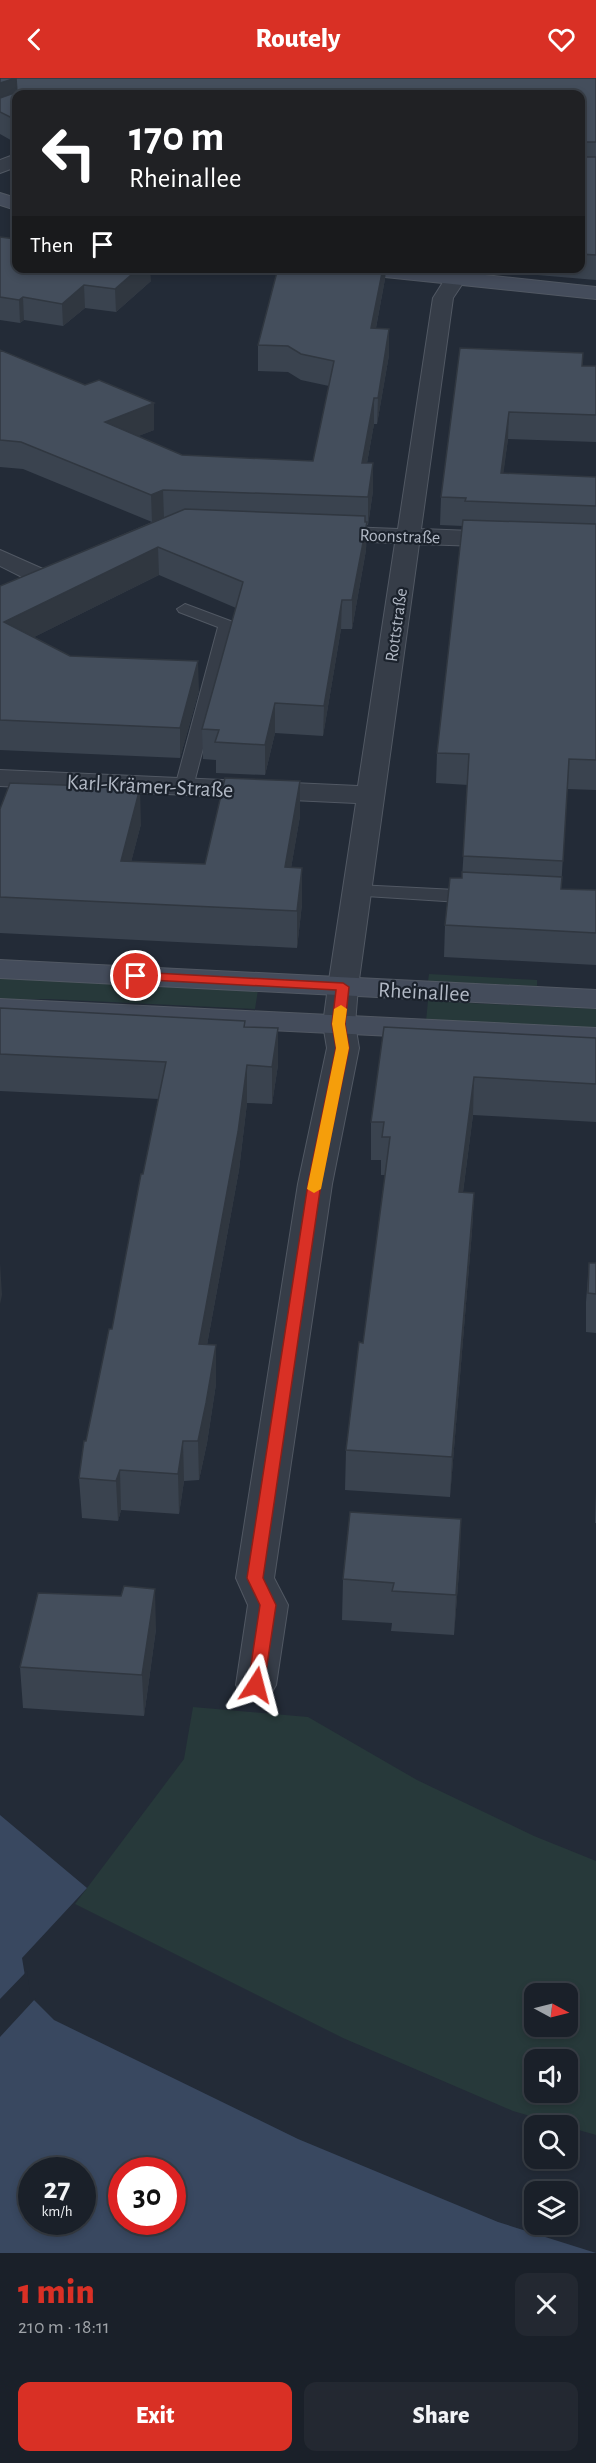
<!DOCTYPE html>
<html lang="en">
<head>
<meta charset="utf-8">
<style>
	body { margin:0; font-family:"Alegreya Sans",sans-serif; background:#232831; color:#f1f3f6; height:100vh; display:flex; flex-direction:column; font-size:22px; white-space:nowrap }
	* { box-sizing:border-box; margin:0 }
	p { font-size:20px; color:#9fa3a8 }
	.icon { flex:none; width:33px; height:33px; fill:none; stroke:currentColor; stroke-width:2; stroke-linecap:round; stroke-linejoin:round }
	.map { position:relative; height:2175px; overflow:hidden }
	.sheet { display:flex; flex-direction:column; background:#1a2029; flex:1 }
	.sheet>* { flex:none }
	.top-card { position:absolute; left:12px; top:12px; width:573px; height:183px; border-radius:12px; box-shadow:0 3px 9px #0003,0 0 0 2px #383e46; background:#202124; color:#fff; overflow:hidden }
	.needle { width:39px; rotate:97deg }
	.controls { position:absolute; left:524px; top:1905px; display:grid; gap:12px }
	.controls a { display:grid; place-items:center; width:54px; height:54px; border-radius:12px; background:#1a2029; box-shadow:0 3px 9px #0003,0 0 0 2px #383e46; font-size:30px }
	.speed { position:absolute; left:18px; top:2079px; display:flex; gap:12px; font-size:30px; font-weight:700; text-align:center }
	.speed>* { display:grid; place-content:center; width:78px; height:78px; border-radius:50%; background:#1a2029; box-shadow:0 3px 9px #0003,0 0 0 2px #383e46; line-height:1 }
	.speed small { font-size:15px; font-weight:400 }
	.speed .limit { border:9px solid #d22; background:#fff; color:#111 }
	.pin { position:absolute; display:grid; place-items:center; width:51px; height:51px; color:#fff; margin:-26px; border:3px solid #fff; border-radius:50%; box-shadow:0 2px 6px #0007 }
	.me { position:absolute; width:66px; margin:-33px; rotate:9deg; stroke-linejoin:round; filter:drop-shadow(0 0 4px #0008) }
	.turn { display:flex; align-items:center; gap:21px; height:126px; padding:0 18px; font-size:27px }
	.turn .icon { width:78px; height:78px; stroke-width:2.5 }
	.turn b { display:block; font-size:42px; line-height:51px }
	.then { display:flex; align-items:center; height:57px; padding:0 18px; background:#0003; gap:12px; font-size:22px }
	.round { display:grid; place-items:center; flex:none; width:63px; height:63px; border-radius:12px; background:#232831 }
	.headline { display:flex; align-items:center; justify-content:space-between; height:102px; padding:0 18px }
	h1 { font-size:36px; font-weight:800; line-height:45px; color:#d93025 }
	.primary-button { display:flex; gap:12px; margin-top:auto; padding:12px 18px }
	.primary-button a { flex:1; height:69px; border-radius:12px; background:#d93025; color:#fff; font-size:24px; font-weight:800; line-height:69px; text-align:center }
	.primary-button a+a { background:#232831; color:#f1f3f6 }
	header { display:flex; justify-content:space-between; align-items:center; height:78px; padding:0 18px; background:#d93025; color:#fff; font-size:27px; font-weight:800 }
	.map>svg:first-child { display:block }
	.green { fill:#27393a; fill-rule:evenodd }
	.water { fill:#394860; fill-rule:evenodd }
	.pier { fill:#232b37 }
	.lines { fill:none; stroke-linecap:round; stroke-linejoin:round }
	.lane-casing { stroke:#515863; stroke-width:2 }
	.street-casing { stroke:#515863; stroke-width:2 }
	.secondary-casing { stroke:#515863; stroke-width:2 }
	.lane { fill:#363d48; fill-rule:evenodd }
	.street { fill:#363d48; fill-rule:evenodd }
	.secondary { fill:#444c5b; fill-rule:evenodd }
	.wall { fill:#3a434f }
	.shaded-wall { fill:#303740 }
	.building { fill:#444e5c; stroke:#303740; stroke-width:1.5 }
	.route { fill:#d93025; stroke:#8d1f18; stroke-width:1.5 }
	.slow { fill:#f59e0b }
	.labels { text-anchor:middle; stroke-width:4.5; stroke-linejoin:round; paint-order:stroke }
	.far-street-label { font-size:18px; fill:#b1b8c4; stroke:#1b222c }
	.street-label { font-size:22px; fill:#b1b8c4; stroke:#1b222c }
</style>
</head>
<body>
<header><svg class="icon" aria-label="back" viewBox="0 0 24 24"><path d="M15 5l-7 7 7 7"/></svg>Routely<svg class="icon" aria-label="heart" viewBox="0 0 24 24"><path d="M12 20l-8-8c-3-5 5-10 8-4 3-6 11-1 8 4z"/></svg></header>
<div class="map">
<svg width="596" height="2175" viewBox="0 0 596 2175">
	<rect width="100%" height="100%" fill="#232b37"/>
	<!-- green -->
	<path class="green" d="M429,896L537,902V908L428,903Z
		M0,900L258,912L255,931L48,921L0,922Z
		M428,923L596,931V951L426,943Z
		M193,1629L308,1639L417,1702L534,1758L596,1783V2057L513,2033L343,1960L75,1826L184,1681ZM534,1916H567V1948H534ZM534,1982H567V2014H534Z"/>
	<!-- water -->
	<path class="water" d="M0,1737L87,1810L22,1880L28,1916L54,1942L298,2061L498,2144L596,2175H0ZM32,2092H82V2144H32ZM122,2092H172V2144H122Z"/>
	<!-- pier -->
	<path class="pier" d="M27,1893L30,1915L36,1920L0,1959V1921Z"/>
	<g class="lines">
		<!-- lane casing -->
		<g class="lane-casing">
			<path id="lane" d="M185,526L233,544L235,547L193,709L190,713H178L175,709L218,549L179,534L177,531Z
				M357,807L476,813L483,815L485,819L483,823L476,825L350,817L348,813L350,809Z"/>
		</g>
		<!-- street casing -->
		<g class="street-casing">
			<path id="street" d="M16,76V89L0,95V82Z
				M452,190H473L453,220L421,451L596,458V472L419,466L358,909L355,946L359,970L332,1106L274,1500L288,1527L276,1607L270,1617L256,1622L242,1617L236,1607L248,1527L236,1500L298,1106L327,970L323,946L328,909L356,725L0,708V692L358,708L395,465L322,462L313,460L310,455L313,450L322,448L398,451L433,220Z
				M0,472L52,495L55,500L52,505L43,507L34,505L0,488Z"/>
		</g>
		<!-- secondary casing -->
		<g class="secondary-casing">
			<path id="secondary" d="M0,115L16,120V132L0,127Z
				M346,190H420L596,209V221L356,196L349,194Z
				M0,882L596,912V930L0,900Z
				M0,921L596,950V968L0,939Z"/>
		</g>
		<!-- lane -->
		<use href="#lane" class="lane"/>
		<!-- street -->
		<use href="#street" class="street"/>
		<!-- secondary -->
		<use href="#secondary" class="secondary"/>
	</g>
	<!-- wall -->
	<path class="wall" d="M0,0H596V202L503,194V190H580V16H16V65L0,56Z
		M0,159L151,203L116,234L85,230L63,248L24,242L20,245L0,242Z
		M288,190H386L385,201L376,250L389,277L377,346H374L367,385L373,413L368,447H367L366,472L352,551H341L323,658L275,655L265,697L216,695V682L203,681L202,651L236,530L159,497L34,559L70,578L199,613L180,680L0,672V508L152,444L23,391L0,389V272L85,307L154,325V352L138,358L182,377L313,383L329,308L301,302L288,294L258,293V267Z
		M460,270L582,288H596V364L508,361L503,395L596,399V712L567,711L561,811L596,812V887L444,879L445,847L462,800L468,707L436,705L437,675L463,448L440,447L441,419Z
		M300,703V738L291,790L302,826L297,870L0,855V731L141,746L131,784L205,786Z
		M0,930L245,943V949L278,950V987L272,1026L247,1025L239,1092L207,1267H216V1306L207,1365L199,1402L184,1403L179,1436L121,1432L118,1443L82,1440L79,1400L86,1363L112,1251L159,1021L0,1013Z
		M384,949L596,960V1044L473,1037L463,1114L474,1115L472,1153L450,1419L345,1412L346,1372L363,1265L385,1097H381V1082H371V1044Z
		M589,1185H596V1255L586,1254V1224Z
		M596,1413V1445H595Z
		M460,1481L454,1557L391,1553L392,1545L342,1542L343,1501Z
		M156,1551L144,1638L23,1630L20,1589Z"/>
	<!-- shaded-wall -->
	<path class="shaded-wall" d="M16,0L17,16L0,28V5Z
		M139,190H150L151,203L116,234L115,211Z
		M383,190H386L385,201L371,276V250Z
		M84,207L85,230L63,248L62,226Z
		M23,219L24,242L20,245L19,222Z
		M389,251V277L377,346L378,320Z
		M374,320V346L362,412V385Z
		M154,325V352L106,371L105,344Z
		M509,334L508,361L500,422L501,395Z
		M373,385V413L368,447V419Z
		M163,412L164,440L152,444L151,417Z
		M365,438V452L367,444L366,472L352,551V522Z
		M158,469L159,497L6,573L4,544Z
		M342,522L341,551L323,658L324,628Z
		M198,583L199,613L180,680V650Z
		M275,625V655L265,697V667Z
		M300,703V738L285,825V789Z
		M140,710L141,746L122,819L121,783Z
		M302,790V826L297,870V833Z
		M278,950V987L272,1026V989Z
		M247,987V1025L239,1092L200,1305L199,1266Z
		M474,999L473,1037L458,1152L459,1114Z
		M474,1115L472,1153L450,1419L452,1379Z
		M0,1185L2,1217L0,1226Z
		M216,1267V1306L207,1365L199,1402L198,1363Z
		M183,1363L184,1403L179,1436L178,1396Z
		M120,1392L121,1432L118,1443L116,1403Z
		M461,1441L460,1481L454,1557L456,1517Z
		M155,1511L156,1551L144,1638L142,1597Z"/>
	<!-- building -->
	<path class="building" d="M0,0H596V64H580V16H16V42L0,34V20L17,14L16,0L0,5Z
		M580,79H596V177L580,176Z
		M0,159L16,161V190H139L115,211L84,207L62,226L23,219L19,222L0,219Z
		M278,190H383L371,250L389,251L378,320H374L362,385H373L368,419L163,412L151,417L21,364L0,362V272L85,307L99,302L154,325L105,344L182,377L313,383L334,283L301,276L288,268L258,267Z
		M460,270L583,275L582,288H596V337L509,334L501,395L596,399V428L465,423L466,420L441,419Z
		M185,431L365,438V444H367L352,522H342L324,628L275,625L265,667L215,664L219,652L202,651L243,504L158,469L4,544L70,578L198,583L180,650L0,642V508Z
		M463,442L596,446V682L569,681L563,783L463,778L469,676L437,675Z
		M225,700L300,703L285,789L302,790L297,833L0,819V731L10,705L140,710L121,783L205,786Z
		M462,794L562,799L561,811L596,812V855L445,847L450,800H462Z
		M0,930L245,943L244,949L278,950L272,989L247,987L238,1054L199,1266L216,1267L206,1325L198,1363H183L178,1396L120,1392L116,1403L79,1400L84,1363H86L109,1251H112L141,1096H143L166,984L0,976Z
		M384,949L596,960V1006L474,999L459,1114L474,1115L452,1379L346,1372L359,1264L363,1265L390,1059H382L384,1044H371Z
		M589,1185H596V1216L588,1215Z
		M350,1434L461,1441L456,1517L392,1513L394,1505L343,1501Z
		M124,1508L155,1511L142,1597L20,1589L38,1515L121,1518Z"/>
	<!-- route -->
	<path class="route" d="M136,894L343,905L349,909L345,946L349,970L321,1106L263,1500L276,1527L264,1607L262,1611H250L248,1607L260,1527L247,1500L308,1106L336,970L332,946L336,912L132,901L130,898L132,895Z"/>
	<!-- slow -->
	<path class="slow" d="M341,927L347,931L345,946L349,970L321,1111L314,1115L307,1111L336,970L332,946L334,931Z"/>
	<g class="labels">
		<!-- far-street labels -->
		<g class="far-street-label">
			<text transform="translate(400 458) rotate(2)" y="6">Roonstraße</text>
			<text transform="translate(396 547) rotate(-82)" y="6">Rottstraße</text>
		</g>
		<!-- street labels -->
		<g class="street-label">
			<text transform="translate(150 707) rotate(3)" y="8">Karl-Krämer-Straße</text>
			<text transform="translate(424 913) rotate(3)" y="8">Rheinallee</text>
		</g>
	</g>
</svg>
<div class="controls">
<a><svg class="needle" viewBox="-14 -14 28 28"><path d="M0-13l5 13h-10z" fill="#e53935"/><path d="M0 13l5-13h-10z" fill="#9fa3a8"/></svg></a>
<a><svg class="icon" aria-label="sound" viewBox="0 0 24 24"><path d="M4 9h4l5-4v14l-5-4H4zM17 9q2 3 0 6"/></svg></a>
<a><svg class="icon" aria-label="search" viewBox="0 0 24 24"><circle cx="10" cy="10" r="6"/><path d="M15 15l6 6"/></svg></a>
<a><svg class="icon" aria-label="layers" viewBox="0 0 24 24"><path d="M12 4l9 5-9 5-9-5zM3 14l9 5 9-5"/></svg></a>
</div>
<div class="speed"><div>27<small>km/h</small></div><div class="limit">30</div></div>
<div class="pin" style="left:136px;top:898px;background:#d93025"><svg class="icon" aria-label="arrive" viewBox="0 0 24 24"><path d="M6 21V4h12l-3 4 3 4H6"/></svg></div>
<svg class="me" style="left:256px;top:1607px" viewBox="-20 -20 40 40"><path d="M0-17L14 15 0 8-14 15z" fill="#d93025" stroke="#fff" stroke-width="4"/></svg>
<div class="top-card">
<div class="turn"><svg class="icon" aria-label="left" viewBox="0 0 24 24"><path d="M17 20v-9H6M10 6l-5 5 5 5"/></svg><div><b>170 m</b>Rheinallee</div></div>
<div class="then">Then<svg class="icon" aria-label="arrive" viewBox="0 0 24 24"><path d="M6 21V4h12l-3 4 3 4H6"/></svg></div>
</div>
</div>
<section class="sheet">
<div class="headline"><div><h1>1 min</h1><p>210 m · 18:11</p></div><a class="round"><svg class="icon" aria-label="close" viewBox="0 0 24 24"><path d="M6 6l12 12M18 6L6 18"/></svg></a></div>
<div class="primary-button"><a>Exit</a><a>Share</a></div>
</section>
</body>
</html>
